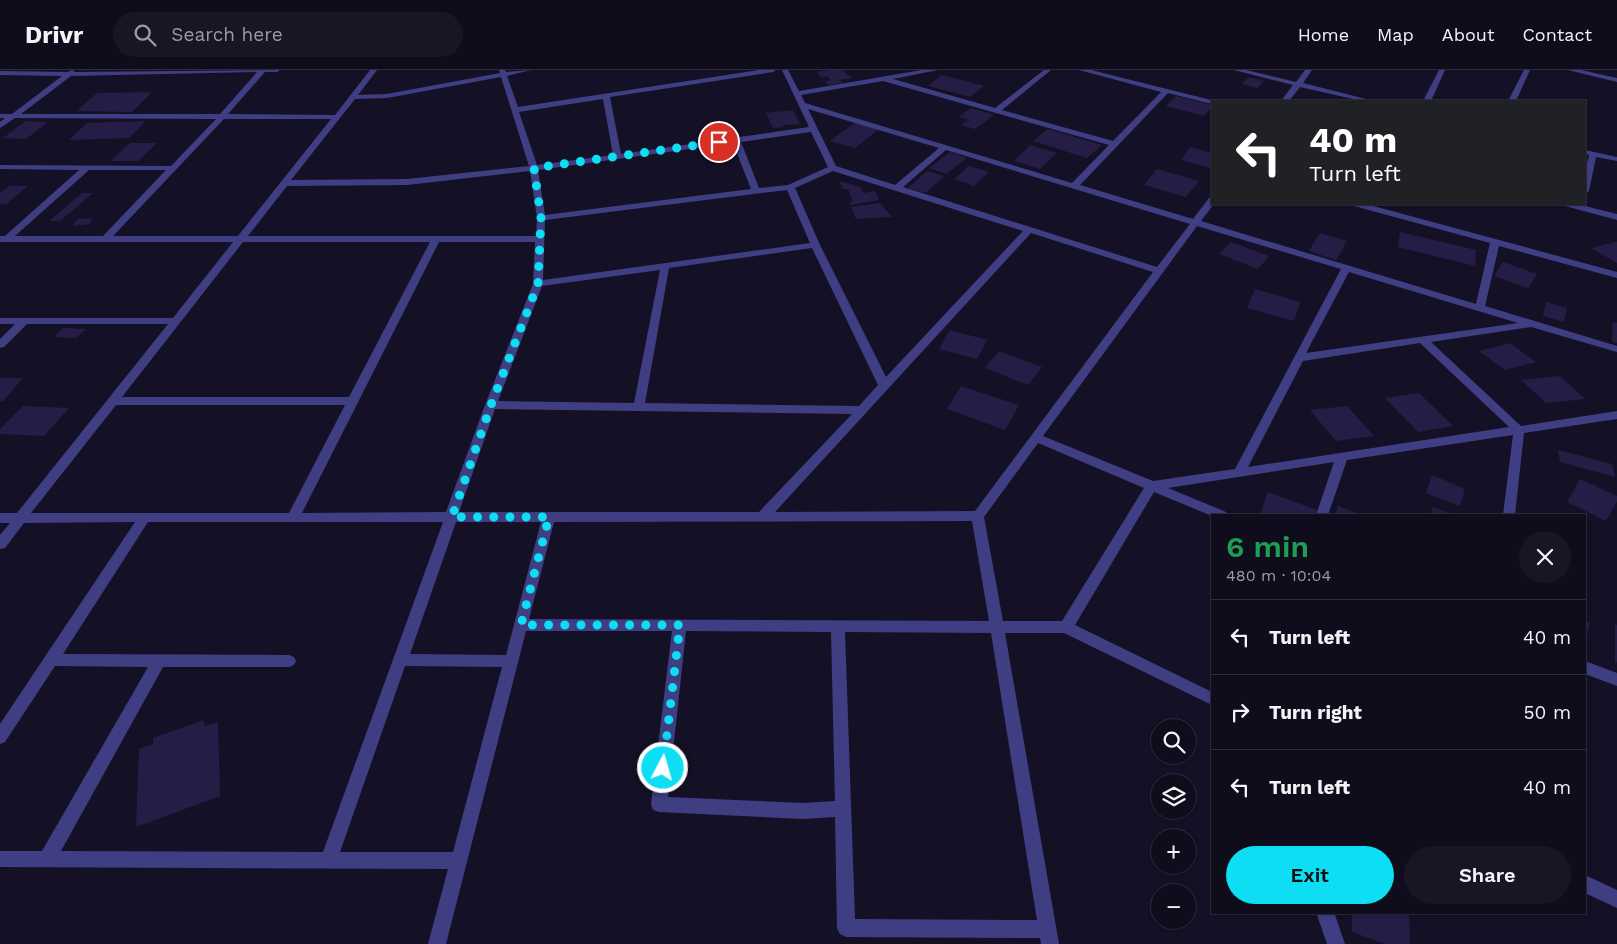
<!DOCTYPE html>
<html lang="en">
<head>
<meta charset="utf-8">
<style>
	body { margin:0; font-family:"Work Sans",sans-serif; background:#181625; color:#f1f3f6; height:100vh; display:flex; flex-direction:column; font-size:19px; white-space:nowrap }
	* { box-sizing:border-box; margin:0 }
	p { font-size:16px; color:#9b9ca3 }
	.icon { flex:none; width:28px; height:28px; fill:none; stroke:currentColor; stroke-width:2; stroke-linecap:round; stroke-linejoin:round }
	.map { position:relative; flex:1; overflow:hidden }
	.sheet { position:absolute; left:1211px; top:444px; width:375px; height:400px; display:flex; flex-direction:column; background:#0f0d1c; border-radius:0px; box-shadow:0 1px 4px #0004,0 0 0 1px #2f2d3b }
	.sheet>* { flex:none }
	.hud { position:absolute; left:1211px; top:30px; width:375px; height:105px; border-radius:0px; box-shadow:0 1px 4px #0004,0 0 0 1px #2f2d3b; background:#202124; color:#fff; overflow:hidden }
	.tools { position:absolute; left:1151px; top:649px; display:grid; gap:10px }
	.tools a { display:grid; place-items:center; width:45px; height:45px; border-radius:50%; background:#0f0d1c; box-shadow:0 1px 4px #0004,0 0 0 1px #2f2d3b; font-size:25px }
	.pin { position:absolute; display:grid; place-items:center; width:42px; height:42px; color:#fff; margin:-21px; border:2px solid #fff; border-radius:50%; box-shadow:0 1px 5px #0007 }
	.me { position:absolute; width:55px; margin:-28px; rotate:6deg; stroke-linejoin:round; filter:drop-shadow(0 0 4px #0008) }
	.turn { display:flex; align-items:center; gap:18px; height:105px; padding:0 15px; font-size:22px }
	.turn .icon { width:65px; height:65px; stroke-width:2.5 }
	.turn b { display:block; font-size:35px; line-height:42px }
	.round { display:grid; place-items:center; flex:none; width:52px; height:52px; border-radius:26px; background:#181625 }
	.headline { display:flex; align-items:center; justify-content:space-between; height:85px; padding:0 15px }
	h1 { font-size:30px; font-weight:600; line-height:38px; color:#1e9e55 }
	.primary-button { display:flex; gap:10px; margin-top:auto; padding:10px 15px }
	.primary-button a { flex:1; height:58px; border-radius:30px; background:#0ddef4; color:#111; font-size:20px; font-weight:600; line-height:58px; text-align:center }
	.primary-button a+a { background:#181625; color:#f1f3f6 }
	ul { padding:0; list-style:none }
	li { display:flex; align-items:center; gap:15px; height:75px; padding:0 15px; border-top:1px solid #2f2d3b }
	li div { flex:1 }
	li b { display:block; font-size:19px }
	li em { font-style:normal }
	header { display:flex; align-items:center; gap:30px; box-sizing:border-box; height:70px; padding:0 25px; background:#0f0d1c; border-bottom:1px solid #2f2d3b }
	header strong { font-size:24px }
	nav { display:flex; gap:28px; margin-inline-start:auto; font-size:18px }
	.search { width:350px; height:45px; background:#181625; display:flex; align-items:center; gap:12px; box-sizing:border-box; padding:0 18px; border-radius:28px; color:#9b9ca3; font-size:19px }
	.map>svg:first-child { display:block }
	.building { fill:#261d46 }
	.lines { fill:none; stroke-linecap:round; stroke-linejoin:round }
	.minor { fill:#403e83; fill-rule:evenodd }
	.route { stroke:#0ddef4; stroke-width:9; stroke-dasharray:0 16.2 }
</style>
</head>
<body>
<header>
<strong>Drivr</strong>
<div class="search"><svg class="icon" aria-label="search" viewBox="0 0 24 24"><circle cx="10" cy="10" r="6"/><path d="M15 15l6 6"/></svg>Search here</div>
<nav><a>Home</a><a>Map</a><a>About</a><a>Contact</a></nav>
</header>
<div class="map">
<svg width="1617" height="874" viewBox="0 0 1617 874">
	<rect width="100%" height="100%" fill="#141126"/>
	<!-- building -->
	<path class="building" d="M831,0H842L852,8L840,10L843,13L829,15L825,11L831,10L827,6L821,7L817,2Z
		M941,5L962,10L984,16L970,27L928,16Z
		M1249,7L1264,11L1257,18L1242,14Z
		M152,22L132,42L77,41L97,23Z
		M1176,26L1212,35V37L1204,46L1166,36Z
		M971,38L994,45L975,59L961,55L969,50L958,47Z
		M793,40L800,54L783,55L784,57L773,58L766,43Z
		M26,51L48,52L26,69L3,68Z
		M146,51L129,68L69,70L87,53Z
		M856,52L879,59L855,78L830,71Z
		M1048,59L1102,75L1087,88L1033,71Z
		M130,73H157L138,91H110Z
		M1030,75L1057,83L1040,99L1014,91Z
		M1190,77L1212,83V95L1210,98L1181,90Z
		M950,82L967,88L946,104L929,98Z
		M969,96L989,102L974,116L954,109Z
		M1157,99L1199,111L1186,127L1144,115Z
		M927,101L944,106L926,123L908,118Z
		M839,111L860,117L864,123L875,121L879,130L851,135L848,133L853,132L848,119H843Z
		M9,116H28L6,134H0V123Z
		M82,123H93L60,151H49Z
		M880,133L892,147L856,149L851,137Z
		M93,148L89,154L73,156L77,149Z
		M1400,162L1476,180L1475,196L1398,177Z
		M1320,163L1347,171L1336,190L1309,181Z
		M1231,172L1269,186L1258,199L1219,184Z
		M1617,172V193L1591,178L1616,172Z
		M1503,192L1537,204L1528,218L1494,206Z
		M1255,219L1300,232L1294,251L1247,238Z
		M1546,232L1567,238L1564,252L1543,246Z
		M1613,252L1617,253V273L1612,272Z
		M63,258L86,259L76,268L54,267Z
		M950,260L987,270L977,289L939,279Z
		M1510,273L1536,292L1505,300L1479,281Z
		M999,281L1042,297L1028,315L985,298Z
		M1560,306L1585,329L1546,333L1521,310Z
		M0,308H23L3,331H0Z
		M961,316L1019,335L1005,360L947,339Z
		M1419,323L1453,356L1418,362L1385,328Z
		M23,336L69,338L44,366L0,364V359Z
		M1347,336L1374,366L1336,371L1310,340Z
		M1558,380L1612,394L1615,407L1560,392Z
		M1432,405L1465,419L1460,436L1426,423Z
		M1580,409L1617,426V431L1606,451L1567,432Z
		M1268,422L1317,440L1316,445H1260Z
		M1338,436L1361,445H1335Z
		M1432,437L1455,445H1431Z
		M1585,550L1590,552L1586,572H1585Z
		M1615,554L1617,555V592H1615Z
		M204,650V656L218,652L220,726L136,757L139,679L153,674V668Z
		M1352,842H1409L1410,874H1385L1352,862Z"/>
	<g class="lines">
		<!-- minor -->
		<path class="minor" d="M72,0L75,2L280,0L277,2H265L228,44L335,45L370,0H377L358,25L387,24L500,3L499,0H505L506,2L531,0L507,6L518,37L759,0H776L773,2L610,27L621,84L809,57L782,0H788L799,21L922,0H938L893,9L995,38L1044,0H1051L1002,40L1113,71L1161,22L1079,0H1091L1215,31H1212V34L1168,23L1080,115L1193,149L1209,128H1212L1214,134L1201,151L1476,234L1490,173L1354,136L1353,134H1366L1617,202V208L1499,176L1485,236L1617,276V282L1531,257L1431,272L1521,356L1617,341V349L1524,363L1515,445H1503L1513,365L1347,390L1328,445H1316L1334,392L1168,418L1226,442L1228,445L1212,446L1154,422L1075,555L1212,622V635L1064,563H1005L1059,874H1041L1040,868L846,867L840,864L837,858L835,747L803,749L659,742L653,740L651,734L672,561H526L446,874H428L448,799L0,797V781H42L148,597L55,596L5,672L0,674V654L135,452L24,453L5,478L0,479V465L10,453H0V443H17L168,254H27L4,277L0,278V269L15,254H0V248H173L233,172H0V166H5L79,100L0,99V95L171,96L216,49L15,48L0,58V52L5,48H0V44H12L62,6L0,5V1L68,2ZM257,2L220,44H21L71,6ZM501,7L529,96L407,109L291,110L355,29L387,28ZM883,11L1109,75L1072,113L805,33L801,25ZM603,29L613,85L537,95L519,42ZM808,39L939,78L895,115L836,96ZM224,49H331L238,166H113ZM811,62L828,97L788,115L759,118L741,72ZM733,73L751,119L545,145L538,100ZM946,80L1190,154L1157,197L903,117ZM89,100H166L103,166H15ZM530,101L537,148L536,166H248L287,116L407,115ZM833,101L1023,161L886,307L820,175L795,118ZM787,120L810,173L543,210L545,150ZM1197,156L1341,199L1235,399L1153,411L1043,366ZM1031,163L1153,202L975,441L775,442ZM243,172H430L349,327H122ZM439,172H535L533,214L485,335L446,442L302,443ZM812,178L878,315L859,336L645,333L669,198ZM660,200L634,333L498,331L542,216ZM1349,202L1518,253L1306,283ZM1420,273L1509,357L1248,397L1303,291ZM116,335H345L289,443H31ZM495,339L852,344L759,442H459ZM1038,373L1144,418L1062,551H1003L984,447ZM972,451L989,551L529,549L554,452ZM148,452H443L323,782L61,781L163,597H289L294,595L296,591L294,587L289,585L63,584ZM456,452H541L506,585L410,584ZM686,561L831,562L835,731L803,733L668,727ZM845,562L991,563L1037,850L855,849ZM405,596L502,597L453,782H340Z
			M1234,0H1246L1296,12L1305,0H1312L1303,13L1374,31H1362L1300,17L1289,31H1281L1293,15Z
			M1439,0H1445L1431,31H1423Z
			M1524,0H1530L1516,31H1508Z
			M1568,0H1581L1617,8V12Z
			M1585,80L1617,87V91L1596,87L1589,121L1585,124V102L1589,85L1585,84Z
			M1564,134H1577L1617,144V150L1565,136Z
			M1585,591L1617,603V616L1585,604Z
			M1585,805L1617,820V838L1585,823Z
			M1316,842H1334L1345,874H1327Z"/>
	</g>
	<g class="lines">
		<!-- route -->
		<path class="route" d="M663,698L680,555H521L549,447H452L491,335L538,214L541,148L534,98L719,72"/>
	</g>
</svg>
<div class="tools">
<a><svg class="icon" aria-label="search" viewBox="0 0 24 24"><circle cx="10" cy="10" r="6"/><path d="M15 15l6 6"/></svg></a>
<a><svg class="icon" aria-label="layers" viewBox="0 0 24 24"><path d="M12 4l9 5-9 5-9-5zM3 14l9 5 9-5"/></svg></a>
<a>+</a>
<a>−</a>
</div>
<div class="pin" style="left:719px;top:72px;background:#d93025"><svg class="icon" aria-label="arrive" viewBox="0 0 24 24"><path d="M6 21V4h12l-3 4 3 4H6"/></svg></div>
<svg class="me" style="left:663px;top:698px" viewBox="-20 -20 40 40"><circle r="17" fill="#0ddef4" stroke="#fff" stroke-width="3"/><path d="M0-11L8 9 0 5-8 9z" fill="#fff"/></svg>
<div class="hud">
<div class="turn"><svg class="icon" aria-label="left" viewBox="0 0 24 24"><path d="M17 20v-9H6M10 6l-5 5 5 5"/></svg><div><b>40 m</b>Turn left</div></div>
</div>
<section class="sheet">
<div class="headline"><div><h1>6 min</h1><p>480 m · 10:04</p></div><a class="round"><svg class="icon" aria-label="close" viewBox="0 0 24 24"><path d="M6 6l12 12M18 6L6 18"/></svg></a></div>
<ul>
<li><svg class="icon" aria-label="left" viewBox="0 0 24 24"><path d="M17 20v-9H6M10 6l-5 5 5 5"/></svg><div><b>Turn left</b></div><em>40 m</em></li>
<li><svg class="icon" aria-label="right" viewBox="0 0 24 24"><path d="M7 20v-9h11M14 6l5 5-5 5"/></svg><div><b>Turn right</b></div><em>50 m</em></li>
<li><svg class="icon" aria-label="left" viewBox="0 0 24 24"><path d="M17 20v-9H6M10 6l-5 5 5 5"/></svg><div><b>Turn left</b></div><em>40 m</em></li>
</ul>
<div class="primary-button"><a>Exit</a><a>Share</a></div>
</section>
</div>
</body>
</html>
